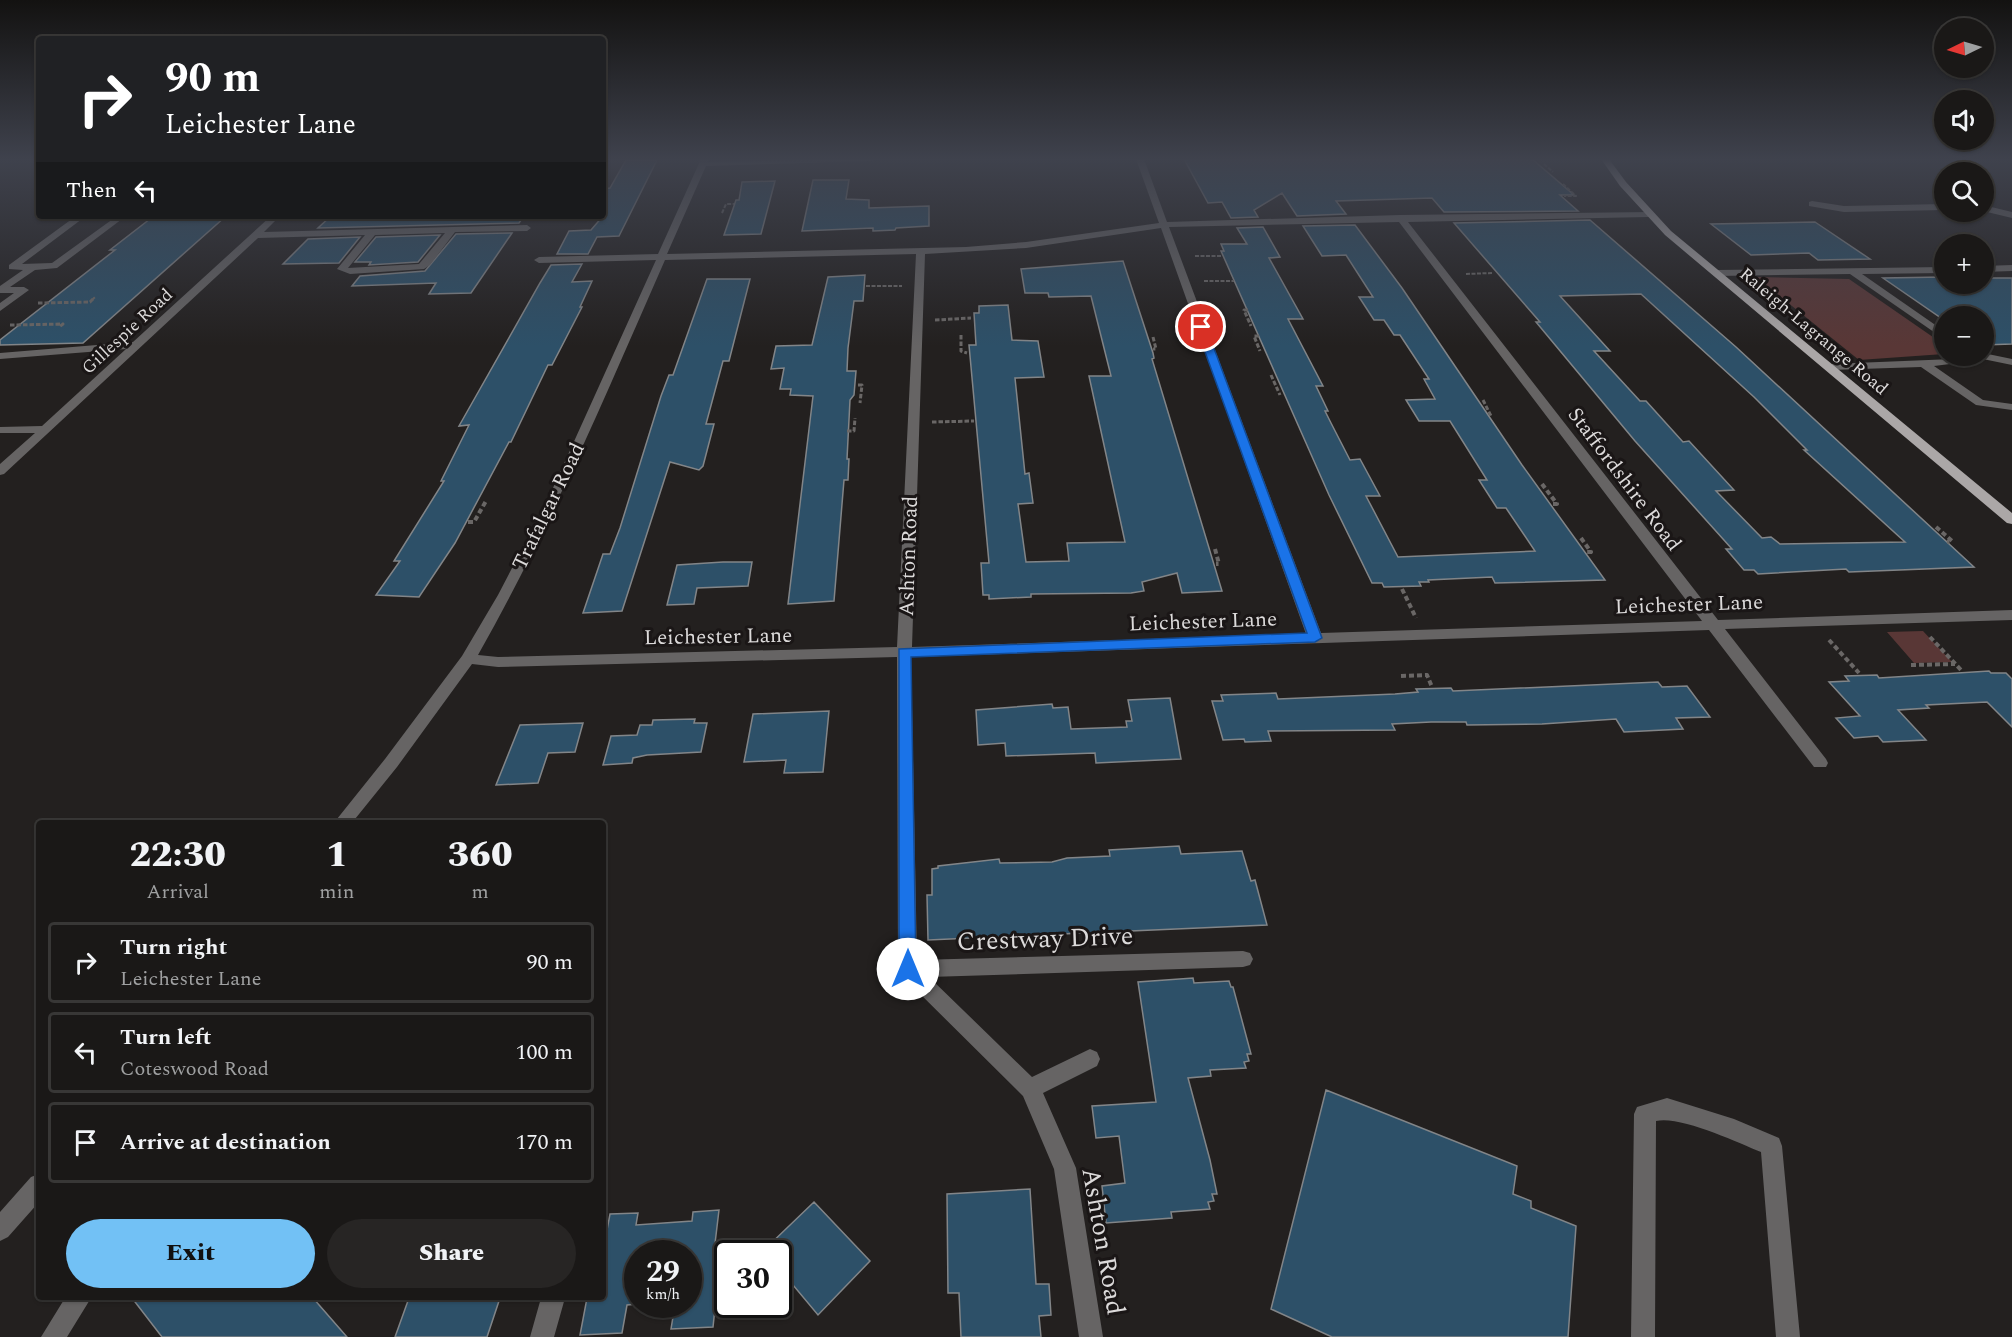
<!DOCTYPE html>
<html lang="en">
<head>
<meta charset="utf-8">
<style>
	body { margin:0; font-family:Spectral,serif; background:#272524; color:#f1f3f6; height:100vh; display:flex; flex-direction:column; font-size:22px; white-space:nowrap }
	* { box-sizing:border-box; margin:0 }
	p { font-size:20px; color:#9fa0a1 }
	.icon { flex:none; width:33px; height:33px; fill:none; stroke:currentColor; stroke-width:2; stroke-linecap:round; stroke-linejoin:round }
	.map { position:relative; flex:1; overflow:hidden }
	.side { position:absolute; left:36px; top:820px; width:570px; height:480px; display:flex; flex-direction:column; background:#1a1817; border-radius:6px; box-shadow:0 2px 4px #0004,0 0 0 2px #383736 }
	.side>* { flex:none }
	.guide { position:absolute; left:36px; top:36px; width:570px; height:183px; border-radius:6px; box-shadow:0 2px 4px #0004,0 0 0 2px #383736; background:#202124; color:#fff; overflow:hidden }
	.needle { width:39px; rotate:265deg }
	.fabs { position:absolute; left:1934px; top:18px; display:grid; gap:12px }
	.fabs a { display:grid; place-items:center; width:60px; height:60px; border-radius:50%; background:#1a1817; box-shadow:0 2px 4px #0004,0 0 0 2px #383736; font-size:30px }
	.speed { position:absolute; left:624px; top:1240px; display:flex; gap:12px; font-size:30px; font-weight:700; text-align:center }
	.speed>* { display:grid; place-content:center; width:78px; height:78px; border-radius:50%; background:#1a1817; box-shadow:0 2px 4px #0004,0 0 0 2px #383736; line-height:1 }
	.speed small { font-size:15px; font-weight:400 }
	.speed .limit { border:3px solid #111; border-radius:9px; background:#fff; color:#111 }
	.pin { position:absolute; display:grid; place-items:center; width:51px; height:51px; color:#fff; margin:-26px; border:3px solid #fff; border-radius:50%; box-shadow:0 2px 6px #0007 }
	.me { position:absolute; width:66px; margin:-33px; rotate:0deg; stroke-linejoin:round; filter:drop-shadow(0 0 4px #0008) }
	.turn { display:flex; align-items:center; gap:21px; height:126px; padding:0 30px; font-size:27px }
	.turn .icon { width:78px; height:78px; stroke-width:2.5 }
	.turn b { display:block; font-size:42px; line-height:51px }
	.then { display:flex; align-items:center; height:57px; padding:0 30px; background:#0003; gap:12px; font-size:22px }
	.eta { display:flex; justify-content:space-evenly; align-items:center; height:102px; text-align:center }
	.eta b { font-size:36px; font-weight:800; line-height:42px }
	.primary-button { display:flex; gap:12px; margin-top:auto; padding:12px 30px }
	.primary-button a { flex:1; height:69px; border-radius:36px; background:#72c1f5; color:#111; font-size:24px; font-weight:800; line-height:69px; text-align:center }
	.primary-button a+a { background:#272524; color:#f1f3f6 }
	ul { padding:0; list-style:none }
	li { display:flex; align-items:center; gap:18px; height:81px; margin:0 12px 9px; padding:0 18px; border:3px solid #383736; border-radius:6px }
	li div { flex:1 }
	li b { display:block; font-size:22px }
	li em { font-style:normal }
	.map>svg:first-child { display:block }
	.green { fill:#593736 }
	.building { fill:#2d5068; stroke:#828588; stroke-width:1.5; fill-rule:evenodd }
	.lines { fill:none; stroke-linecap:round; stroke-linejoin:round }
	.path-far2 { stroke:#6a6766; stroke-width:2; stroke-dasharray:4 1.5; stroke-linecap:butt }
	.path-far1 { stroke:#6a6766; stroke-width:3; stroke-dasharray:4.5 2; stroke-linecap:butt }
	.path { stroke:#6a6766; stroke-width:4; stroke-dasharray:5 3; stroke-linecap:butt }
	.minor { fill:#666464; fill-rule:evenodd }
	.major { fill:#aba7a7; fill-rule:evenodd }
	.route { fill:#1a73e8; stroke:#114b97; stroke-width:1.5 }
	.labels { text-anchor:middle; stroke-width:6; stroke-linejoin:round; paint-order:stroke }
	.far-street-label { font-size:18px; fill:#dcdada; stroke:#1a1616 }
	.street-label { font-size:21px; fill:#dcdada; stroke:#1a1616 }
	.near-street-label { font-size:26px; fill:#dcdada; stroke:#1a1616 }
</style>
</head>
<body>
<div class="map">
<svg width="2012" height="1337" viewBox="0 0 2012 1337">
	<rect width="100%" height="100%" fill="#23201f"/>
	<!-- green -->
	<path class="green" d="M1756,277L1849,279L1943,344L1944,354L1859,360Z
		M1923,631L1952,662L1914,663L1887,632Z"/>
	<!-- building -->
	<path class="building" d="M1184,159H1532L1574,195H1560L1578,211L1444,212L1432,198L1336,201L1346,214L1297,216L1282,193L1254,210L1258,217L1231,218L1222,202L1208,203Z
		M626,160H657L619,236L597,237L588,254H557L569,231L591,230L603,216V189L610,188Z
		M813,180H849L846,199L869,200V208L929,206V226L896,228L895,230L873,231V228L802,231Z
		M775,181L761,234L724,235L736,200H739L742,182Z
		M331,216H524L519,223L318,228Z
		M225,217L83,343L0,345V340L115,250H110L150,219Z
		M1590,220L1736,347L1974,567L1849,572L1846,569L1758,574L1754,570H1744L1726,549H1732L1635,441L1536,322H1540L1454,223ZM1641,294L1754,397L1807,450H1804L1905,542L1780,544L1771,537L1762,538L1716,491L1734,490L1689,441L1683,442L1646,401H1640L1594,351H1610L1560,296Z
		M1815,222L1870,259L1818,260L1809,253L1751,255L1711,224Z
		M1355,225L1402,288L1522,465L1605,580L1495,583L1492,577L1428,580L1429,582H1419L1421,586L1384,587L1382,583H1372L1329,495L1221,251H1224L1221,244H1247L1237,228L1263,227L1280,257L1269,258L1303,319H1288L1323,386H1316L1328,411H1325L1331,423L1350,460L1360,459L1380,496H1366L1398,557L1535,551L1506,508H1497L1479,480H1487L1450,421H1419L1406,400L1435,399L1424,379H1429L1400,335H1394L1384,320H1374L1359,297H1373L1346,255L1322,256L1303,226Z
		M512,233L471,293L429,294L436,283L352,286L360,276L425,271L456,234Z
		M440,235L418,262L369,265L371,262H355L376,237Z
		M360,237L339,263L283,264L308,239Z
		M1123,261L1153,353L1154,358L1152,359L1222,591L1182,593L1177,573L1142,582L1144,591L1131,593L1031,594V597L989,599V595H983L981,563H989L969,345H976L974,313H979V306L1008,305L1012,340L1038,341L1044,377L1015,378L1025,474L1029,473L1033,503L1018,504L1026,562L1069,561L1067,543L1125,542L1089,376H1111L1091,296L1049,297L1048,293H1025L1021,269Z
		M582,264L572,282L592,281L580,307H582L552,365H548L511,442H509L455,543L419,597L376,595L400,561H394L444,481H441L469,425L459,426L540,283L551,265Z
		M865,275L863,301H854L848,348L847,371H856L854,395L850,400L847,459H849L848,480H844L834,601L788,604L813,396L790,395L791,389H780L784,368L771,369L776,346L812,345L828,277Z
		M1944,277V284H1983V278H2012V344L1983,345V316H1944V320L1883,278Z
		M707,279H750L729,361H723L706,424H714L703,466L699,470L670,462L622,611L583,613L603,554H610L620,528L661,396L669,375H673Z
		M723,562H752L748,586L697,588L694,604L667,605L677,565Z
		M1989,671L1991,673H2006L2012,679V727L1987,702L1926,705L1929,708L1898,710L1926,740L1883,742L1878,736L1854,738L1836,718L1860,716L1829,682L1849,681L1845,676L1877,675L1879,678Z
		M1658,682L1662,687L1687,686L1710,717L1676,718L1683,729L1624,732L1616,719L1542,724L1467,725L1466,722H1431L1392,724L1395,730L1268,731L1271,741L1245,742L1244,739L1223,740L1212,701H1223L1221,695L1276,693L1278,699L1395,694L1418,692L1416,689L1451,688L1453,691Z
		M1170,698L1181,759L1096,763L1095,753L1006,756L1005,743L978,745L976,710L1052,704L1053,708L1068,707L1071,729L1127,727L1126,721H1132L1128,700Z
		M829,711L823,772L784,773L786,760L744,762L753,714Z
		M695,719L694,723H707L701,752L647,755L633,758L632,763L603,765L611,736L637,735L640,725H652L653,720Z
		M583,723L575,752L548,753L538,783L496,785L520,725Z
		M1179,846L1181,854L1242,851L1251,881L1255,880L1267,925L928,940L927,895H932V869L938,868V866L999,859L1000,863L1052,862L1067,858L1110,856L1109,850Z
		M1193,978L1194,983L1229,981L1231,987H1233L1251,1054H1247L1249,1061L1244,1062L1246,1068L1210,1070L1211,1076L1188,1078L1210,1160L1217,1194H1212L1214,1201L1208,1202L1210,1209L1171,1212L1172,1218L1106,1223L1102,1186L1125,1183L1119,1136L1096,1138L1092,1106L1156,1102L1138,982Z
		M1326,1090L1517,1166L1513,1194L1531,1201V1208L1576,1226L1568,1337H1332L1271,1309Z
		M1030,1189L1036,1284H1049L1051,1315L1039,1316L1041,1337H961L959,1293H948L947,1194Z
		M814,1202L870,1261L818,1315L778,1267V1254H767L764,1250Z
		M719,1210L714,1252H721L713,1327L671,1329L675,1305H688V1254H638V1304L627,1305L622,1333L580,1335L587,1298H603V1251L610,1214L638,1213L636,1225L692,1221L693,1212Z
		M132,1298H313L347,1337H162Z
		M409,1298H500L487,1337H395Z"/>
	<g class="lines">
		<!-- path-far2 -->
		<path class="path-far2" d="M1544,164L1553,172
			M1563,184L1576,196H1564
			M722,213L726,204H734
			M1195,256H1221
			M1466,274L1492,273
			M1204,281H1234
			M866,286H902
			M92,300L95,297"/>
		<!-- path-far1 -->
		<path class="path-far1" d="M38,303L90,302L93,299
			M1248,310H1244L1251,326
			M935,320L971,318
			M10,325L63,324L59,327
			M961,335V351L967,353
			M1259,336H1254L1260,351
			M1153,337L1156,349H1153
			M1271,375L1280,395
			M858,385H862L860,403
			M1483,400L1491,416
			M932,422L974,421
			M847,431H854L855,418"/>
		<!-- path -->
		<path class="path" d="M1542,484L1557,504H1551
			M468,522H474L486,501
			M1936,527L1952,541L1947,542
			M1581,538L1591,552H1586
			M1215,549L1219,564H1216
			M1402,589L1416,618
			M1930,637L1962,671
			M1829,640L1859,673
			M1911,665L1955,664
			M1401,676L1427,675L1432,687"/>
		<!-- minor -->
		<path class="minor" d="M701,159H709L708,162L875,159L871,161L706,166L667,254L966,247L1026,242L1159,223L1136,159H1144L1167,222L1400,215L1651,212V216L1648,217L1408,222L1718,620L2012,610V620L1725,629L1826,759L1828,763L1826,767H1814L1709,630L911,657L917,960L1243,951L1250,953L1253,959L1250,965L1243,967L929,977L1032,1077L1090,1049L1097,1052L1100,1059L1097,1066L1043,1093L1076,1168L1103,1337H1079L1054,1169L1023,1096L901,975L898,969L897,657L498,667L472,664L397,767L351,824H333L385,759L462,656L498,595L548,499L656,260L539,263L534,260L539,257L658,254ZM1399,222L1702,621L1321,633L1169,227ZM1161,228L1306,634L912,647L925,254L1026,248ZM916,254L897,647L498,657L478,655C550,528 606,394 665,260Z
			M1812,201L1844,206L1944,204V210L1844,212L1809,206V202Z
			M1983,205L2012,212V218L1983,211Z
			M76,216H86L22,264L52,263L117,216H126L57,268L35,270L10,287H24L29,290L0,311V303L14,293H0V286L23,270L9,269V265Z
			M271,216H280L264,232L527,225L531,228L527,231L455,232L430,265L424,269L350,274L337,269L365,235L258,238L4,474L0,475V464L35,433H0V427L42,426L126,349L0,359V353L133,342ZM445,233L419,264L348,268L375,235Z
			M2012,265V271L1983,272V266Z
			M1944,267V273L1862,274L1944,331V339L1850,274L1716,276L1711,273L1716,270Z
			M1983,353L2012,359V365L1978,358L1977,356H1983Z
			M1961,356H1971L1966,362L1934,366L1983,400L2012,404V410L1976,405L1921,367L1830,370L1825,367L1830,364L1953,359Z
			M1667,1098L1734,1119L1779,1138L1782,1146L1800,1337H1776L1761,1152C1737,1142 1679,1115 1656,1121L1655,1337H1631L1634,1114L1637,1107Z
			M39,1174V1202L8,1237L0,1241V1212L31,1177Z
			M65,1298H91L67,1337H41Z
			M541,1298H565L554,1337H530Z"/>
		<!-- major -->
		<path class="major" d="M1601,159H1609L1626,182L1671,231L2012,513V524L2007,523L1665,235L1620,186Z"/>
	</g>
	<!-- sky -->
	<linearGradient id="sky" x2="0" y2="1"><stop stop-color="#131211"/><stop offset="0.46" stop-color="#3f424d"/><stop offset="1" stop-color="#3f424d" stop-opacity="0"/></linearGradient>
	<rect width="2012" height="346" fill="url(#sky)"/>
	<!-- route -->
	<path class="route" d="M1201,324L1206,327L1322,638L1315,642L911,657L916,969L914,974L908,976L901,974L899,969V649L1307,633L1196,327Z"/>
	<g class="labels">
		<!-- far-street labels -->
		<g class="far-street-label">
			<text transform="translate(127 331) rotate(-43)" y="6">Gillespie Road</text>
			<text transform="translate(1814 331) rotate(40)" y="6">Raleigh-Lagrange Road</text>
		</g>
		<!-- street labels -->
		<g class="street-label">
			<text transform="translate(1625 479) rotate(53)" y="7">Staffordshire Road</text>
			<text transform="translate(548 506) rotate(-64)" y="7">Trafalgar Road</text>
			<text transform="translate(908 556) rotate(-88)" y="7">Ashton Road</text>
			<text transform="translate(1689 604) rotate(-2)" y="7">Leichester Lane</text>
			<text transform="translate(1203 621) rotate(-2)" y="7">Leichester Lane</text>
			<text transform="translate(718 636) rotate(-1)" y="7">Leichester Lane</text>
		</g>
		<!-- near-street labels -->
		<g class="near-street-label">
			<text transform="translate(1045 938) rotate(-2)" y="9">Crestway Drive</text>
			<text transform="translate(1104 1241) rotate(80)" y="9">Ashton Road</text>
		</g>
	</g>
</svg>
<div class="fabs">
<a><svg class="needle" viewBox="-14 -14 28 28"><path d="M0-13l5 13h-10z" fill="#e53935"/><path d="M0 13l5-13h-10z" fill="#9fa0a1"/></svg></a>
<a><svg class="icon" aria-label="sound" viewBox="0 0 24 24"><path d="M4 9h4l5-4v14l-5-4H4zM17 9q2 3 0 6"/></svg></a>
<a><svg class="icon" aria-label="search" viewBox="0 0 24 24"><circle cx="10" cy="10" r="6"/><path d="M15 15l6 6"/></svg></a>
<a>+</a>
<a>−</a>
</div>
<div class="speed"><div>29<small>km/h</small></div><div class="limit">30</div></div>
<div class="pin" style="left:1201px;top:327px;background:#d93025"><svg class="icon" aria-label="arrive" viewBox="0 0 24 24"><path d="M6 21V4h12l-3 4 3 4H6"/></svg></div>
<svg class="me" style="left:908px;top:969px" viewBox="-20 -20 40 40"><circle r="19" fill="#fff"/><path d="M0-13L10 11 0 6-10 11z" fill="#1a73e8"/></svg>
<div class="guide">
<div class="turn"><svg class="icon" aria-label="right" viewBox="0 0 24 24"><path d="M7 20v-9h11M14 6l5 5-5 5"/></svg><div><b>90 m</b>Leichester Lane</div></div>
<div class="then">Then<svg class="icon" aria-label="left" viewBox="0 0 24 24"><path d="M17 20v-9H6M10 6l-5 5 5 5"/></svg></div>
</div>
<section class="side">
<div class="eta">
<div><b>22:30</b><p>Arrival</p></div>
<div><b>1</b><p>min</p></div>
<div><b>360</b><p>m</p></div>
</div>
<ul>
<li><svg class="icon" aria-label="right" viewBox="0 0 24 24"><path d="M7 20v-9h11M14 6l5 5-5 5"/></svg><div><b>Turn right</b><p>Leichester Lane</p></div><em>90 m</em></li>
<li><svg class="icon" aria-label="left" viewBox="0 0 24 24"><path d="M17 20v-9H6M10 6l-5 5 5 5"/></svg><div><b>Turn left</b><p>Coteswood Road</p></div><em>100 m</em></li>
<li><svg class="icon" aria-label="arrive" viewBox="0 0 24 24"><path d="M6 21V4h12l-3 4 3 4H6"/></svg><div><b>Arrive at destination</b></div><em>170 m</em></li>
</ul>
<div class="primary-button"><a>Exit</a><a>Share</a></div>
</section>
</div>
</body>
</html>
